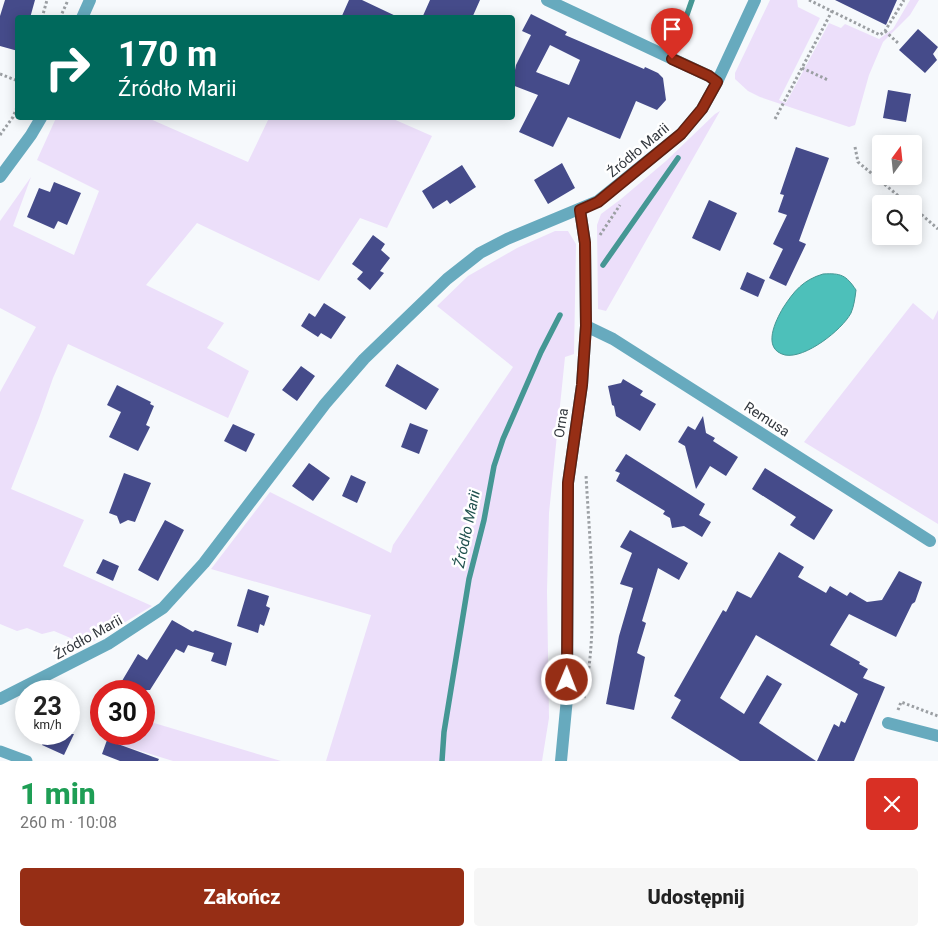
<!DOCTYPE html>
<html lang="pl">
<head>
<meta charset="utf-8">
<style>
	body { margin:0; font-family:Roboto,sans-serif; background:#f6f6f6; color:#222; height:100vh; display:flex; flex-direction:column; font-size:19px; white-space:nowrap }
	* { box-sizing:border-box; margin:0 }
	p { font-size:16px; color:#767676 }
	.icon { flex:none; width:28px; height:28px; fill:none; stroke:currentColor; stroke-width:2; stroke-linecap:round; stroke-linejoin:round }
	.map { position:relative; height:761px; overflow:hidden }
	.drawer { display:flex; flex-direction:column; background:#fff; flex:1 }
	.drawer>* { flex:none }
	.hud { position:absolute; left:15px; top:15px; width:500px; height:105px; border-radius:5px; box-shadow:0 2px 12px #0003; background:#00695c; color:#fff; overflow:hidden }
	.needle { width:32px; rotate:15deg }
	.buttons { position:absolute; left:872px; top:135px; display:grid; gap:10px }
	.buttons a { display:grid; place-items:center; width:50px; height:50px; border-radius:5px; background:#fff; box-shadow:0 2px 12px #0003; font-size:25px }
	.speed { position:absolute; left:15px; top:680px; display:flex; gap:10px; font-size:25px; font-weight:700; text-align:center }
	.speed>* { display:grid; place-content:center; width:65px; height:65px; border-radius:50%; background:#fff; box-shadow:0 2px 12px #0003; line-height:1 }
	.speed small { font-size:12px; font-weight:400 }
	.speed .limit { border:8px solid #d22; background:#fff; color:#111 }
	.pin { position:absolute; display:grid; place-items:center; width:42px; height:42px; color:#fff; margin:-51px -21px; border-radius:50% 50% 50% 0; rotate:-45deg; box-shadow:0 0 5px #0007 }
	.pin .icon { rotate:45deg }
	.me { position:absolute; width:55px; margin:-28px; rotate:1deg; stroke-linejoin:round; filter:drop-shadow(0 0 4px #0008) }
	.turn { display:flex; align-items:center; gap:18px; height:105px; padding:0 20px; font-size:22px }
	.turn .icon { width:65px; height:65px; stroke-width:2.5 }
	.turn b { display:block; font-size:35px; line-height:42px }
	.round { display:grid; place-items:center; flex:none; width:52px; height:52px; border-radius:5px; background:#f6f6f6 }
	.overview { display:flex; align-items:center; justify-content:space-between; height:85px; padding:0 20px }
	h1 { font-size:30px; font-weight:800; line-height:38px; color:#1e9e55 }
	.action { display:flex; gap:10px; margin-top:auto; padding:10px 20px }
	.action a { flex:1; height:58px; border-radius:5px; background:#962e15; color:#fff; font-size:20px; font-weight:800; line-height:58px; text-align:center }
	.action a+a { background:#f6f6f6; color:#222 }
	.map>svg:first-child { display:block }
	.green { fill:#ecdffa }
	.water { fill:#4dc0ba; stroke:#459794 }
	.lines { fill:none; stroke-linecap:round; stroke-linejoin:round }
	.stream { stroke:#459794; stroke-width:5.5 }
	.building { fill:#454b8a; fill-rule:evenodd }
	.path { stroke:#9b9fa3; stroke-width:3; stroke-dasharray:2.5 2.5; stroke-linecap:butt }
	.lane { stroke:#67aabe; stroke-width:11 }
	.street { stroke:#67aabe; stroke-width:12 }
	.route-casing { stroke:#621e0e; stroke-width:12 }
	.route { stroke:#962e15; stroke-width:9 }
	.labels { text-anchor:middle; stroke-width:5; stroke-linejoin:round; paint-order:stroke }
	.street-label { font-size:14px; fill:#32373d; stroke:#fff }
	.water-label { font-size:15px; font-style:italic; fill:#21524f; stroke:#fff }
</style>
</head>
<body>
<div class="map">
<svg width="938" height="761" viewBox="0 0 938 761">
	<rect width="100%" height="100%" fill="#f6f9fc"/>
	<!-- green -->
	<path class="green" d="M770,0H797L798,7L820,18L779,100L786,103L829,23L841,28L845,24L879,39L893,29L910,0H919L910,15L883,42L869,75L855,125L849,127L760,97L748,91L735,79V73Z
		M720,111L606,311L598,309L597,225L601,214L621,199L666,161L715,114Z
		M56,118H148L248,162L269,118H391L432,136L387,228L360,218L319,281L197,223L146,285L224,323L207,348L249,371L228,418L68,344L53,378L39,418L11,489L84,520L63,566L152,606L87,645L54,631L42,634L27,628L17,631L0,624V392L36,327L0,308V221L31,177L13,226L74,255L99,191L37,160Z
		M555,231H568L576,244L574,354L565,357L549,513L547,591L549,718L542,761H326L371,615L211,569L270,492L391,553L393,545L513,367L437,306L468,276L517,248Z
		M913,303L933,320L938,310V524L804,442Z
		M144,720L281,761H173L121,745L124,734H144Z"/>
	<!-- water -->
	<path class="water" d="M823,274C841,273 846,275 856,290C855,298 854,306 851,313C842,330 805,359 785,355C761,349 776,320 783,308C794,291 803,280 823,274Z"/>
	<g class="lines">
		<!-- stream -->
		<path class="stream" d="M676,46L692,0
			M603,265L678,158
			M442,761L444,732L469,579L484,520L494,466L503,439L541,352L560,315"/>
	</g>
	<!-- building -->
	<path class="building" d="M5,0H35L30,18H18V51L0,46V16Z
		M349,0H362L400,18H341Z
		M430,0H480L472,18H422Z
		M835,0H897L886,25Z
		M531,14L567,32L565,35L644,69L645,67L658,73L663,78L666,100L657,110L636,101L620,139L568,117L553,147L519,132L538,95L512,85L516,65L531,35L522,31ZM550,45L580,60L569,85L536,72Z
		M918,29L938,47L933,54L937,60L925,73L899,50Z
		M888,90L911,94L906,122L883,118Z
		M796,147L829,158L799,241L806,244L786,286L769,278L783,249L773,244L787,215L778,212L784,195L780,194Z
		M562,163L575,188L548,204L534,180Z
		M462,165L476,187L450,204L447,200L433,209L422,191Z
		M54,182L81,193L67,225L58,221L54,229L27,217L39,188L50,192Z
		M709,200L737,213L720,251L692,238Z
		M373,235L385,244L381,250L390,258L380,271L384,273L370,290L357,279L363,272L352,264Z
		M747,272L765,280L758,297L740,289Z
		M324,303L346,317L331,339L321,333L318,337L301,326L309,313L315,317Z
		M397,364L439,389L426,410L385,386Z
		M301,366L315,376L297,401L282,390Z
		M623,379L643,391L640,395L656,404L640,431L616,416L614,406L612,405L608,386L621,383Z
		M117,385L151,402L150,404L154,406L146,425L150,427L138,451L109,437L121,412L107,405Z
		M703,416L706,433L715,438L713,441L738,457L726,476L710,466L696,489L685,446L678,442L688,426L695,430Z
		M410,423L428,430L419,454L401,447Z
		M233,424L255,434L246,452L224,441Z
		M626,454L705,504L699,515L711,522L702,537L684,526L672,528L670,518L663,514L665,511L616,481L620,473L615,471Z
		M309,463L330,478L313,501L292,486Z
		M765,468L833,510L814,540L790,525L796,517L752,489Z
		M124,473L151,483L135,522L128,520L120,524L117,516L109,513Z
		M351,475L366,482L357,503L342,496Z
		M165,520L184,530L158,581L138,570Z
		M630,530L688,563L679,580L658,568L642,621L646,623L637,653L645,657L634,710L606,704L619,636L633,588L620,584L632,553L620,547Z
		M779,552L804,567L798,577L826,593L830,586L847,596L850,592L867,602L882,600L899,571L922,582L915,602L912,604L896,637L849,614L830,645L860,662L859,664L868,669L863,678L885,687L854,761H817L834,724L839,727L841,721L845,723L858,694L756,635L720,698L744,714L767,675L782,684L759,723L816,761H740L671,718L681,700L674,696L723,610L726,612L737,591L751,598Z
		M103,559L119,566L113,581L96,573Z
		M248,589L269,596L266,606L270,608L264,626L260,624L258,633L237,626Z
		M172,620L193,632L195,630L232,643L226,666L211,661L214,653L188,645L184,653L176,649L150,690L116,691L138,654L147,660Z
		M47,734H74L64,755L42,745Z
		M107,740L159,759L158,761H120L102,754Z"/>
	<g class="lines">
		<!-- path -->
		<path class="path" d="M809,0L880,35L885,31L904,0
			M42,18L47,0
			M60,18L68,0
			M885,31L898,43
			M802,68L828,80
			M0,74L18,81
			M775,119L832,11
			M0,135L13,117L18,105
			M855,147L858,162L908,204
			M914,208L938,229
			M600,235L620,205
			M584,698C599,625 590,550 586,475
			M898,710L901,702L938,716"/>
		<!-- lane -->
		<path class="lane" d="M0,751L27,761"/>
		<!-- street -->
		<path class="street" d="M547,0L709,76L717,82
			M82,18L90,0
			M0,177L31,135L41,118
			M586,326L613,339L930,541
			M0,699L108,644L163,608L204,563L325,404L364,359L447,279L480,253L507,239L598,201L681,134L702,109L717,82L755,0
			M888,723L938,736
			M561,761L567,698L568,483L582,385L586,326L585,243L580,210"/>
	</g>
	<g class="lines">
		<!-- route casing -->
		<g class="route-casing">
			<path id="route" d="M567,680L568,483L582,385L586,326L585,243L580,210L598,202L681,134L702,109L717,82L709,76L672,59"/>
		</g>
		<!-- route -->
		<use href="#route" class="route"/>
	</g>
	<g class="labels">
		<!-- street labels -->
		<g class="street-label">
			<text transform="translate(638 150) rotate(-40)" y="5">Źródło Marii</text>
			<text transform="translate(767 419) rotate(33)" y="5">Remusa</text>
			<text transform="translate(561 423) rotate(-81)" y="5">Orna</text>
			<text transform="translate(88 637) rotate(-29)" y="5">Źródło Marii</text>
		</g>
		<!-- water labels -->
		<g class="water-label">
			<text transform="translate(467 529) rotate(-78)" y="5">Źródło Marii</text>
		</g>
	</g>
</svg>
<div class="buttons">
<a><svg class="needle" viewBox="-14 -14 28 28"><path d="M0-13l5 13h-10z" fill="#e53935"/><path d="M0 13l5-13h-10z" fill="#767676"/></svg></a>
<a><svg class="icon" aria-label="search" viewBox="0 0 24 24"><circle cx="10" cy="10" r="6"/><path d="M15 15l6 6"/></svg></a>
</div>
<div class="speed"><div>23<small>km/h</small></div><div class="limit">30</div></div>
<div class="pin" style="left:672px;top:59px;background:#d93025"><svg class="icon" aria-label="arrive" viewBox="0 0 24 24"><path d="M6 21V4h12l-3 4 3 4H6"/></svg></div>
<svg class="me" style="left:567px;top:680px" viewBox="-20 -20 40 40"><circle r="17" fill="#962e15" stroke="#fff" stroke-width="3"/><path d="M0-11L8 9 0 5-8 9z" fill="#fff"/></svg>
<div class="hud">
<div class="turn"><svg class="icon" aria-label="right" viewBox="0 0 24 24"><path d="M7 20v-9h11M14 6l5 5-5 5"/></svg><div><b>170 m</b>Źródło Marii</div></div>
</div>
</div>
<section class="drawer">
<div class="overview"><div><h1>1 min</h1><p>260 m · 10:08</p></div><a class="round" style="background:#d93025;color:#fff"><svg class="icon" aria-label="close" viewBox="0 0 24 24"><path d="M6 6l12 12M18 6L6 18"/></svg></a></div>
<div class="action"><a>Zakończ</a><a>Udostępnij</a></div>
</section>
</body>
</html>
